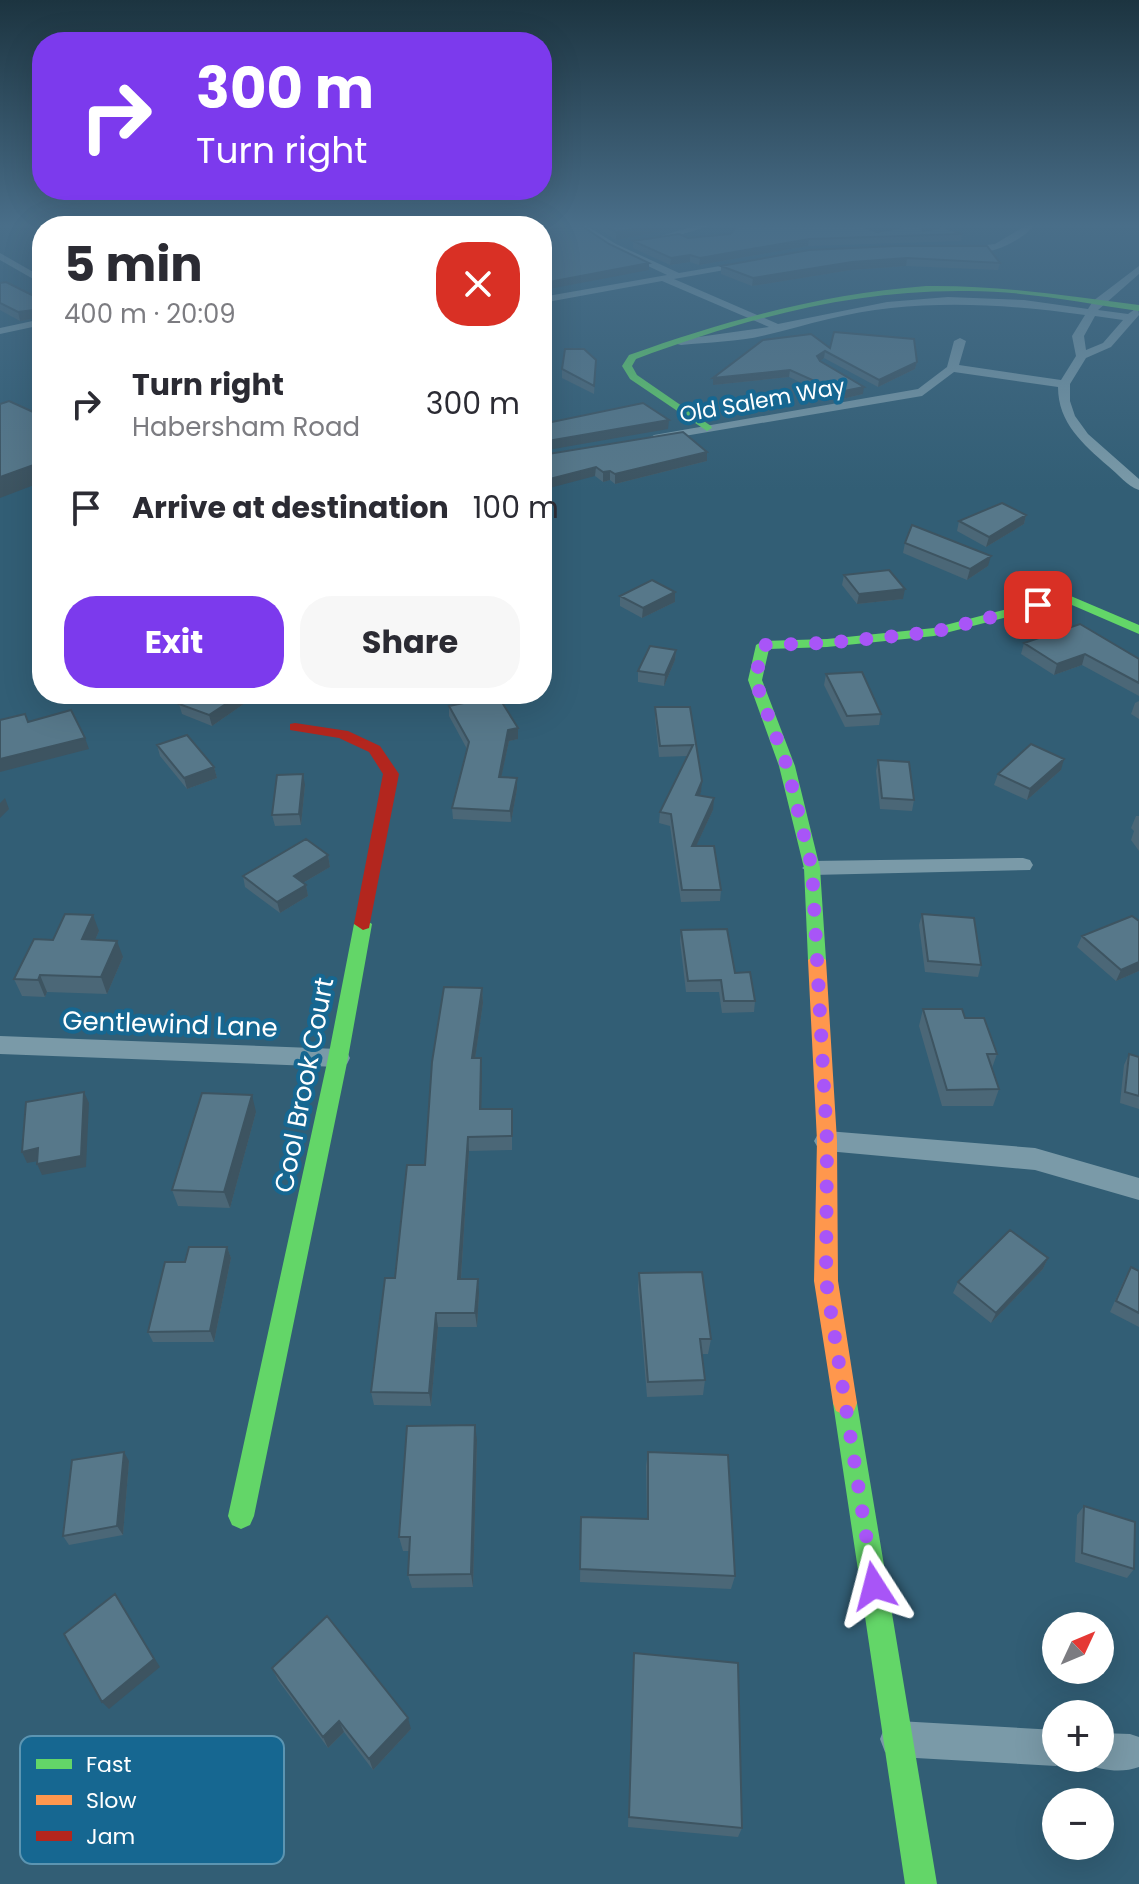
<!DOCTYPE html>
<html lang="en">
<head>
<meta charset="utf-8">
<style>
	body { margin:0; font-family:Poppins,sans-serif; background:#f7f7f7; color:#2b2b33; height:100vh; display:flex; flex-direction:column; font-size:30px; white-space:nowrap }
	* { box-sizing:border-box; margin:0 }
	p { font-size:26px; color:#7c7c81 }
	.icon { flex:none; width:44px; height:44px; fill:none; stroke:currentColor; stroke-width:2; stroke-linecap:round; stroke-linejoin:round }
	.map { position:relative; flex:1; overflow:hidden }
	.panel { position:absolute; left:32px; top:216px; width:520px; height:488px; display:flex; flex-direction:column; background:#fff; border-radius:32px; box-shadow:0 8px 32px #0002 }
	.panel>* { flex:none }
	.hud { position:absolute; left:32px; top:32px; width:520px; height:168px; border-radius:32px; box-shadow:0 8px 32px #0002; background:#7c3aed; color:#fff; overflow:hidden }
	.needle { width:52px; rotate:46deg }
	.controls { position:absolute; left:1042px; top:1612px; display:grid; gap:16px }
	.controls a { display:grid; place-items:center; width:72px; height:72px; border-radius:50%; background:#fff; box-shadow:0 8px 32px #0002; font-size:40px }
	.pin { position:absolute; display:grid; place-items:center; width:68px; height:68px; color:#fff; margin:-34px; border-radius:16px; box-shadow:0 4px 12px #0006 }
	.me { position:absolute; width:88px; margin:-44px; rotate:351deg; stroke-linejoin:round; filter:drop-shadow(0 0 6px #0008) }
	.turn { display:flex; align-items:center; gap:28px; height:168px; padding:0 32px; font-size:36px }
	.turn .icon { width:104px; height:104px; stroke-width:2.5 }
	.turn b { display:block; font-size:56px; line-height:68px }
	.round { display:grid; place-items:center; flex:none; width:84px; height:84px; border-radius:32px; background:#f7f7f7 }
	.headline { display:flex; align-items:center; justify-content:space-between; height:136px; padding:0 32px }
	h1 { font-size:48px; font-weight:700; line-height:60px }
	.cta { display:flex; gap:16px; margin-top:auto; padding:16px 32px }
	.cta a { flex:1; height:92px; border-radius:32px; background:#7c3aed; color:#fff; font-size:32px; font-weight:700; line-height:92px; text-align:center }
	.cta a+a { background:#f7f7f7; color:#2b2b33 }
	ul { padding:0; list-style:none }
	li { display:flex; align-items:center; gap:24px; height:104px; padding:0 32px }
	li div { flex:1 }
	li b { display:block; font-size:30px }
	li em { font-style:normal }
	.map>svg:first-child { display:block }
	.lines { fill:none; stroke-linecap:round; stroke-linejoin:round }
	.street { fill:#7a9aa8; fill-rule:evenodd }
	.fast { fill:#63d668; fill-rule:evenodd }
	.slow { fill:#ff974d; fill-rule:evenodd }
	.jam { fill:#b3261e; fill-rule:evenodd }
	.wall { fill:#4b6777 }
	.shaded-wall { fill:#3d5461 }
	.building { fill:#57788a; stroke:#3d5461; stroke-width:2 }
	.route { stroke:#a855f7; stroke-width:14; stroke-dasharray:0 25.2 }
	.labels { text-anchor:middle; stroke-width:8; stroke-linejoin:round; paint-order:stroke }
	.far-street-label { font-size:22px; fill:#fff; stroke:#166791 }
	.street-label { font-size:26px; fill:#fff; stroke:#166791 }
	.key { fill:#166791; stroke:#5c95b2; stroke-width:2 }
	.key-label { font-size:22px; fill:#fff }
</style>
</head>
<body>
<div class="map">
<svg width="1139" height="1884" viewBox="0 0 1139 1884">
	<rect width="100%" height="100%" fill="#325e75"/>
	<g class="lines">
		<!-- street -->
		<path class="street" d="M577,226H587L616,244L679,273L807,251L804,256L674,279L778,324L887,302L948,297L1024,300L1088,309L1093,301L1139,266V274L1098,310L1128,314L1138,307L1139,315L1111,347L1086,358L1070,384V401L1075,416L1088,434L1139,479V490C1127,486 1118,474 1108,466C1083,444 1058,423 1058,387L954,372L922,396L649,442L648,439L654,435L918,389L947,367L954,341L960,338L966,341L959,365L1061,380L1076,356L1072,336L1085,315C1020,306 956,301 891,308C848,312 807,325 766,335C739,342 709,342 681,345L677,344V340L769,327L662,281L542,303V297L667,275L610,248ZM1095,316L1123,320L1103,343L1086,350L1084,336Z
			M694,226H709L653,243L648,240Z
			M1025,226H1034C1016,245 979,261 953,249L995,244Z
			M0,253L42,277V284L0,260Z
			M42,319V325L0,334V328Z
			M1023,858L1030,860L1033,865L1030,870L812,875L802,868L812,861Z
			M0,1036L338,1049L347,1052L350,1058L347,1064L338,1067L0,1054Z
			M827,1131L1035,1148L1139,1178V1200L1035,1170L827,1151L818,1148L814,1141L818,1134Z
			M898,1721L1056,1730V1758H1070L1056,1766L898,1757L885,1752L880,1739L885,1726Z
			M1100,1733L1130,1734L1139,1737V1767C1123,1773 1103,1771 1087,1764L1085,1758H1100Z"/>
		<!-- fast -->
		<path class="fast" d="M926,286C999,285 1068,296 1139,305V311C1083,303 1026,291 969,291C853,289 744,319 636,359L632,366L637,375L711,426L712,428L707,431L630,379L622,366L629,355C726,320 823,294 926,286Z
			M1066,594L1139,625V634L1065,602L934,636L827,647L769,649L762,680L795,766L820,868L826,960L817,966L811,965L808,960L804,868L779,766L748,680L756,645L763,641L827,639L934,628Z
			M363,918L372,924L348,1058L254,1516L250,1525L241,1529L232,1525L228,1516L328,1058L354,924Z
			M845,1391L854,1395L857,1403L937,1884H905L833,1403L836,1395Z"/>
		<!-- slow -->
		<path class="slow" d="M817,954L826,960L837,1141L838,1281L857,1403L854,1411L845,1415L836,1411L833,1403L814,1281L817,1141L808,960Z"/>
		<!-- jam -->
		<path class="jam" d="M295,723L348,731L380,746L399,774L369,928L363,930L354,924L383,774L369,752L339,738L290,730V724Z"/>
	</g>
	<!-- wall -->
	<path class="wall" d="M598,226H662V231L616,240L598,229Z
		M923,231L962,234L961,241L808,246L699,265L690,262L670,265L633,248V241L877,232Z
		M809,250L1000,263L998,270L906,266L851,270L752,286L721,274V266Z
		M0,283L42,317L20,321L0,310Z
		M42,319V333L36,329L34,321Z
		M830,348L917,362L915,369L878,387L824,358L820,361L863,394L838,400L789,377L713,385Z
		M596,368L594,394L562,378V369Z
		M707,452V461L615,484L610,480L603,482L595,476L542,455Z
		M1026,515L1024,524L986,547L957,531L959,521Z
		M905,543L988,566L967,580L903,553Z
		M844,575L903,599L857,604L842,585Z
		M675,592V602L642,618L620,606V596Z
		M1024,643L1139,659V696L1082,665L1054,675L1021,654Z
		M676,650L675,660L664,686L638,682V671Z
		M826,674L881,714L879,725L845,727L824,685Z
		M258,694L212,726L182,714L179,704Z
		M1139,701V719L1131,714L1135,703Z
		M449,706L518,739L509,741L501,777L517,789L511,822L453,819L452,808L467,749L449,716Z
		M655,707H690L701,792L699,795L713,810L696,846L721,890L720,901L681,902L670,826L659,823L660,812L688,756L659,757L655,718Z
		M157,745L214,767L217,778L187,789L160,756Z
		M878,760L914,800L912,811L880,809L876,771Z
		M1061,770L1027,800L994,785L998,774Z
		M305,785L301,825L275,826L272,815Z
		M1136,816H1139V851L1131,840L1134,831L1131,828Z
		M328,855L330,867L303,883L306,885L308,896L280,913L245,887L243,876Z
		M922,914L981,965L978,977L925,972L919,925Z
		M1139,921V971L1116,981L1077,947L1082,936Z
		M681,930L735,973L755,1001L754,1012L722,1013L719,992H686L680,941Z
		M99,931L95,940L123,957L107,994L47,992L45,997L22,996L14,979L53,940Z
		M482,988L483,1003L475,1058H481L482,1073L481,1109L512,1124V1150L469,1151L461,1279L479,1293L477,1327H438L431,1406L374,1405L371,1392L395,1278L425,1165Z
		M923,1009L965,1018L997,1054L992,1068L999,1089L993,1106H942L919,1026Z
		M1129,1054L1139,1057V1109L1120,1103L1124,1065Z
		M256,1112L230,1208L178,1206L172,1190Z
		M227,1247L231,1258L214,1342H153L148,1332L185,1262Z
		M1048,1258L1043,1269L991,1323L953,1293L958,1282Z
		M1131,1267L1139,1271V1327L1110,1312L1125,1278Z
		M639,1273L711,1339L708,1354H702L705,1380L703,1395L647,1397L638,1289Z
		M477,1440L473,1587L412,1588L408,1575L410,1551H403L399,1537Z
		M648,1452L735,1576L731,1589L580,1582L581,1517L647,1519L646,1466Z
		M129,1461L123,1535L69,1545L63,1536Z
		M1084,1506L1134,1569L1127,1578L1075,1562L1077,1515Z
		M634,1653L742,1828L738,1837L628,1827Z
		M272,1668L411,1729L373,1770L344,1732L328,1748L278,1680Z"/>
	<!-- shaded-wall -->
	<path class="shaded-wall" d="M652,226H662V231L616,240V232Z
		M809,239L808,246L699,265L700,258Z
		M690,255V262L670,265L671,258Z
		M907,258L906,266L851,270L752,286L753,278L852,262Z
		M649,263V270L544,290V283Z
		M42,309V317L20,321L18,312Z
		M825,351L824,358L816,364L817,356Z
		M917,362L915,369L878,387L879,380Z
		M790,370L789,377L713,385V378Z
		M864,387L863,394L838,400L839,392Z
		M669,420L668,429L542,451V442Z
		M707,452V461L615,484V474Z
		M42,462V482L0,498V477Z
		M596,467L595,476L542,490V481Z
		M610,471V480L603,482V472Z
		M1026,515L1024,524L986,547L989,537Z
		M991,556L988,566L967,580L970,569Z
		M905,589L903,599L857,604L859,594Z
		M675,592V602L642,618L643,608Z
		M676,650L675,660L664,686L665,675Z
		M1085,654L1082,665L1054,675L1057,664Z
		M241,694H258L212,726L209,715Z
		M518,728V739L509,741L499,788V777L508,730Z
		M85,738L89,749L0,772V759Z
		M1064,759L1061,770L1027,800L1030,789Z
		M214,767L217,778L187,789L184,778Z
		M303,774L305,785L301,825L299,814Z
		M517,778V789L511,822L510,811Z
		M702,781L701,792L695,806L696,795Z
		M5,798L9,809L0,818V803Z
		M714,798L713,810L691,857L692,846Z
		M328,855L330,867L296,887L294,876Z
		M306,885L308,896L280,913L277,902Z
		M93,915L99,931L88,956L82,939Z
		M117,941L123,957L107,994L101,977Z
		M1139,962V971L1116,981L1121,970Z
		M40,975L47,992L45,997L38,980Z
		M482,988L483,1003L473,1073L472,1058Z
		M481,1058L482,1073L481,1124L480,1109Z
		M84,1092L89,1103L86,1167L42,1175L37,1164Z
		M252,1095L256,1112L230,1208L224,1192Z
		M468,1137L469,1151L460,1293L458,1279Z
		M38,1148L44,1160L27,1163L22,1152Z
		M227,1247L231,1258L214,1342L210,1331Z
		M1048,1258L1043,1269L991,1323L996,1313Z
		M478,1279L479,1293L477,1327L475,1313Z
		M436,1313L438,1327L431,1406L429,1393Z
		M475,1425L477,1440L473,1587L471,1574Z
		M124,1452L129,1461L123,1535L117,1526Z
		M115,1594L160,1667L109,1709L102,1702Z
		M408,1718L411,1729L373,1770L369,1759Z
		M339,1721L344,1732L328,1748L323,1737Z"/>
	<!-- building -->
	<path class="building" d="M542,226H548L552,229L582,226L609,244L649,263L544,283L542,282Z
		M605,226H652L616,232Z
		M737,226H860L877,232L910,226H922L923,231L943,227L962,234L809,239L700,258L690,255L671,258L633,241L679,234L688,238L730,234Z
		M895,246H987L1000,263L907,258L852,262L753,278L721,266L809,250Z
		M6,282L42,300V317V309L18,312L0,303V283Z
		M42,319V326L34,321Z
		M834,332L914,339L917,362L879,380L825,351L817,356L820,361L864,387L839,392L790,370L713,378L763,340L811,334L830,348Z
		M565,349H584L596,360L594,386L562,369Z
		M9,401L42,416V462L0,477V404Z
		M643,403L669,420L542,442V424Z
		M683,432L707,452L615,474L610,471L603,472L596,467L542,481V455Z
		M1002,503L1026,515L989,537L959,521Z
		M912,525L991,556L970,569L905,543Z
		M889,570L905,589L859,594L844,575Z
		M652,580L675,592L643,608L620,596Z
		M1080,624L1139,659V683L1085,654L1057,664L1024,643Z
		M650,646L676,650L665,675L638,671Z
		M862,672L881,714L847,716L826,674Z
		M194,694H241L209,715L179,704Z
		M498,696L518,728L508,730L499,777L517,778L510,811L452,808L469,742L449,706Z
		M655,707H690L702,781L696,795L714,798L692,846H714L721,890H682L671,814L660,812L693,745L660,746Z
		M71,710L85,738L0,759V720L25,714L28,722Z
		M187,735L214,767L184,778L157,745Z
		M1031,744L1064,759L1030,789L998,774Z
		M878,760L909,762L914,800L882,798Z
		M303,774L299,814L272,815L277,775Z
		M306,839L328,855L294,876L306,885L277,902L243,876Z
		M65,914L93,915L82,939L117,941L101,977L40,975L38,980L14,979L34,939L53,940Z
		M922,914L974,918L981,965L928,961Z
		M1132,916L1139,921V962L1121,970L1082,936Z
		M727,929L735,973L750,972L755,1001H724L721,980L688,981L681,930Z
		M444,987L482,988L472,1058H481L480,1109H512V1136L468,1137L458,1279H478L475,1313H436L429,1393L371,1392L385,1278H395L407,1165H425L432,1062Z
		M923,1009H962L965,1018H984L997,1054H987L999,1089L947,1090Z
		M1129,1054L1139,1057V1096L1125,1092Z
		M84,1092L81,1156L37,1164L38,1148L22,1152L26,1102Z
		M202,1093L252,1095L224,1192L172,1190Z
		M1010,1230L1048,1258L996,1313L958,1282Z
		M189,1247H227L210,1331L148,1332L165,1262H185Z
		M1131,1267L1139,1271V1313L1116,1301Z
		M702,1272L711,1339H700L705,1380L648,1382L639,1273Z
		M475,1425L471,1574L408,1575L410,1537H399L407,1426Z
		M124,1452L117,1526L63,1536L72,1460Z
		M648,1452L728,1455L735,1576L580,1569L581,1517L648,1519Z
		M1084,1506L1135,1522L1134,1569L1082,1553Z
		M115,1594L154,1659L102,1702L64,1634Z
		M327,1616L408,1718L369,1759L339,1721L323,1737L272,1668Z
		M634,1653L738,1663L742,1828L629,1817Z"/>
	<!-- sky -->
	<linearGradient id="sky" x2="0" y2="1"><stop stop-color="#1c3440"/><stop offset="0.46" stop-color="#496e89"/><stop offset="1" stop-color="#496e89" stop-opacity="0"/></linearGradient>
	<rect width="1139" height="490" fill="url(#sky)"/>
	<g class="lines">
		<!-- route -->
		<path class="route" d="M874,1586L826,1281L827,1141L812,868L787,766L755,680L763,645L827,643L934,632L1038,605"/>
	</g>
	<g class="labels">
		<!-- far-street labels -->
		<g class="far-street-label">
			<text transform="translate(762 400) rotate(-10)" y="8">Old Salem Way</text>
		</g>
		<!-- street labels -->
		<g class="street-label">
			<text transform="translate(170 1024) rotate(2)" y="9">Gentlewind Lane</text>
			<text transform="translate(304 1085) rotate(-79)" y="9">Cool Brook Court</text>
		</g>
	</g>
	<!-- legend -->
	<rect x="20" y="1736" width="264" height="128" rx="12" class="key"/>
	<rect x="36" y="1759" width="36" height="10" fill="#63d668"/>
	<rect x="36" y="1795" width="36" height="10" fill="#ff974d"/>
	<rect x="36" y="1831" width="36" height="10" fill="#b3261e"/>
	<g class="key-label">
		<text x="86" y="1772">Fast</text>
		<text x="86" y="1808">Slow</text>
		<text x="86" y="1844">Jam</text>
	</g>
</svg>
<div class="controls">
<a><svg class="needle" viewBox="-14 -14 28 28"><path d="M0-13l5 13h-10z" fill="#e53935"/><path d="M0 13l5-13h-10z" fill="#7c7c81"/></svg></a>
<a>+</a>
<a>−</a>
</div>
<div class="pin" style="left:1038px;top:605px;background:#d93025"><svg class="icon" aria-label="arrive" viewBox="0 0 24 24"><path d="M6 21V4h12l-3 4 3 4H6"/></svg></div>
<svg class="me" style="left:874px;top:1586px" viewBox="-20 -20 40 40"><path d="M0-17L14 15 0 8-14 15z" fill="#a855f7" stroke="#fff" stroke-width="4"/></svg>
<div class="hud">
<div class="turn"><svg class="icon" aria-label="right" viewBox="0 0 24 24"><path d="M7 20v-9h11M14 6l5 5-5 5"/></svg><div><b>300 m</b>Turn right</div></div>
</div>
<section class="panel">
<div class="headline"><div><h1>5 min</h1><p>400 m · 20:09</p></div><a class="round" style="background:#d93025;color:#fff"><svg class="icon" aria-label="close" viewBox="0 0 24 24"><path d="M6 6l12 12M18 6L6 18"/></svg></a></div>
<ul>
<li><svg class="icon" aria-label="right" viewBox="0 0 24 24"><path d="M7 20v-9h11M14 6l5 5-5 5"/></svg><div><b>Turn right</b><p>Habersham Road</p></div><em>300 m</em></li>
<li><svg class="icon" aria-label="arrive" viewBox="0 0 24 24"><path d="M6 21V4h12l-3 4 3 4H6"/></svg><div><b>Arrive at destination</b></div><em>100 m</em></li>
</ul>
<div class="cta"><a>Exit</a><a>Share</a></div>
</section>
</div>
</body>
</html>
